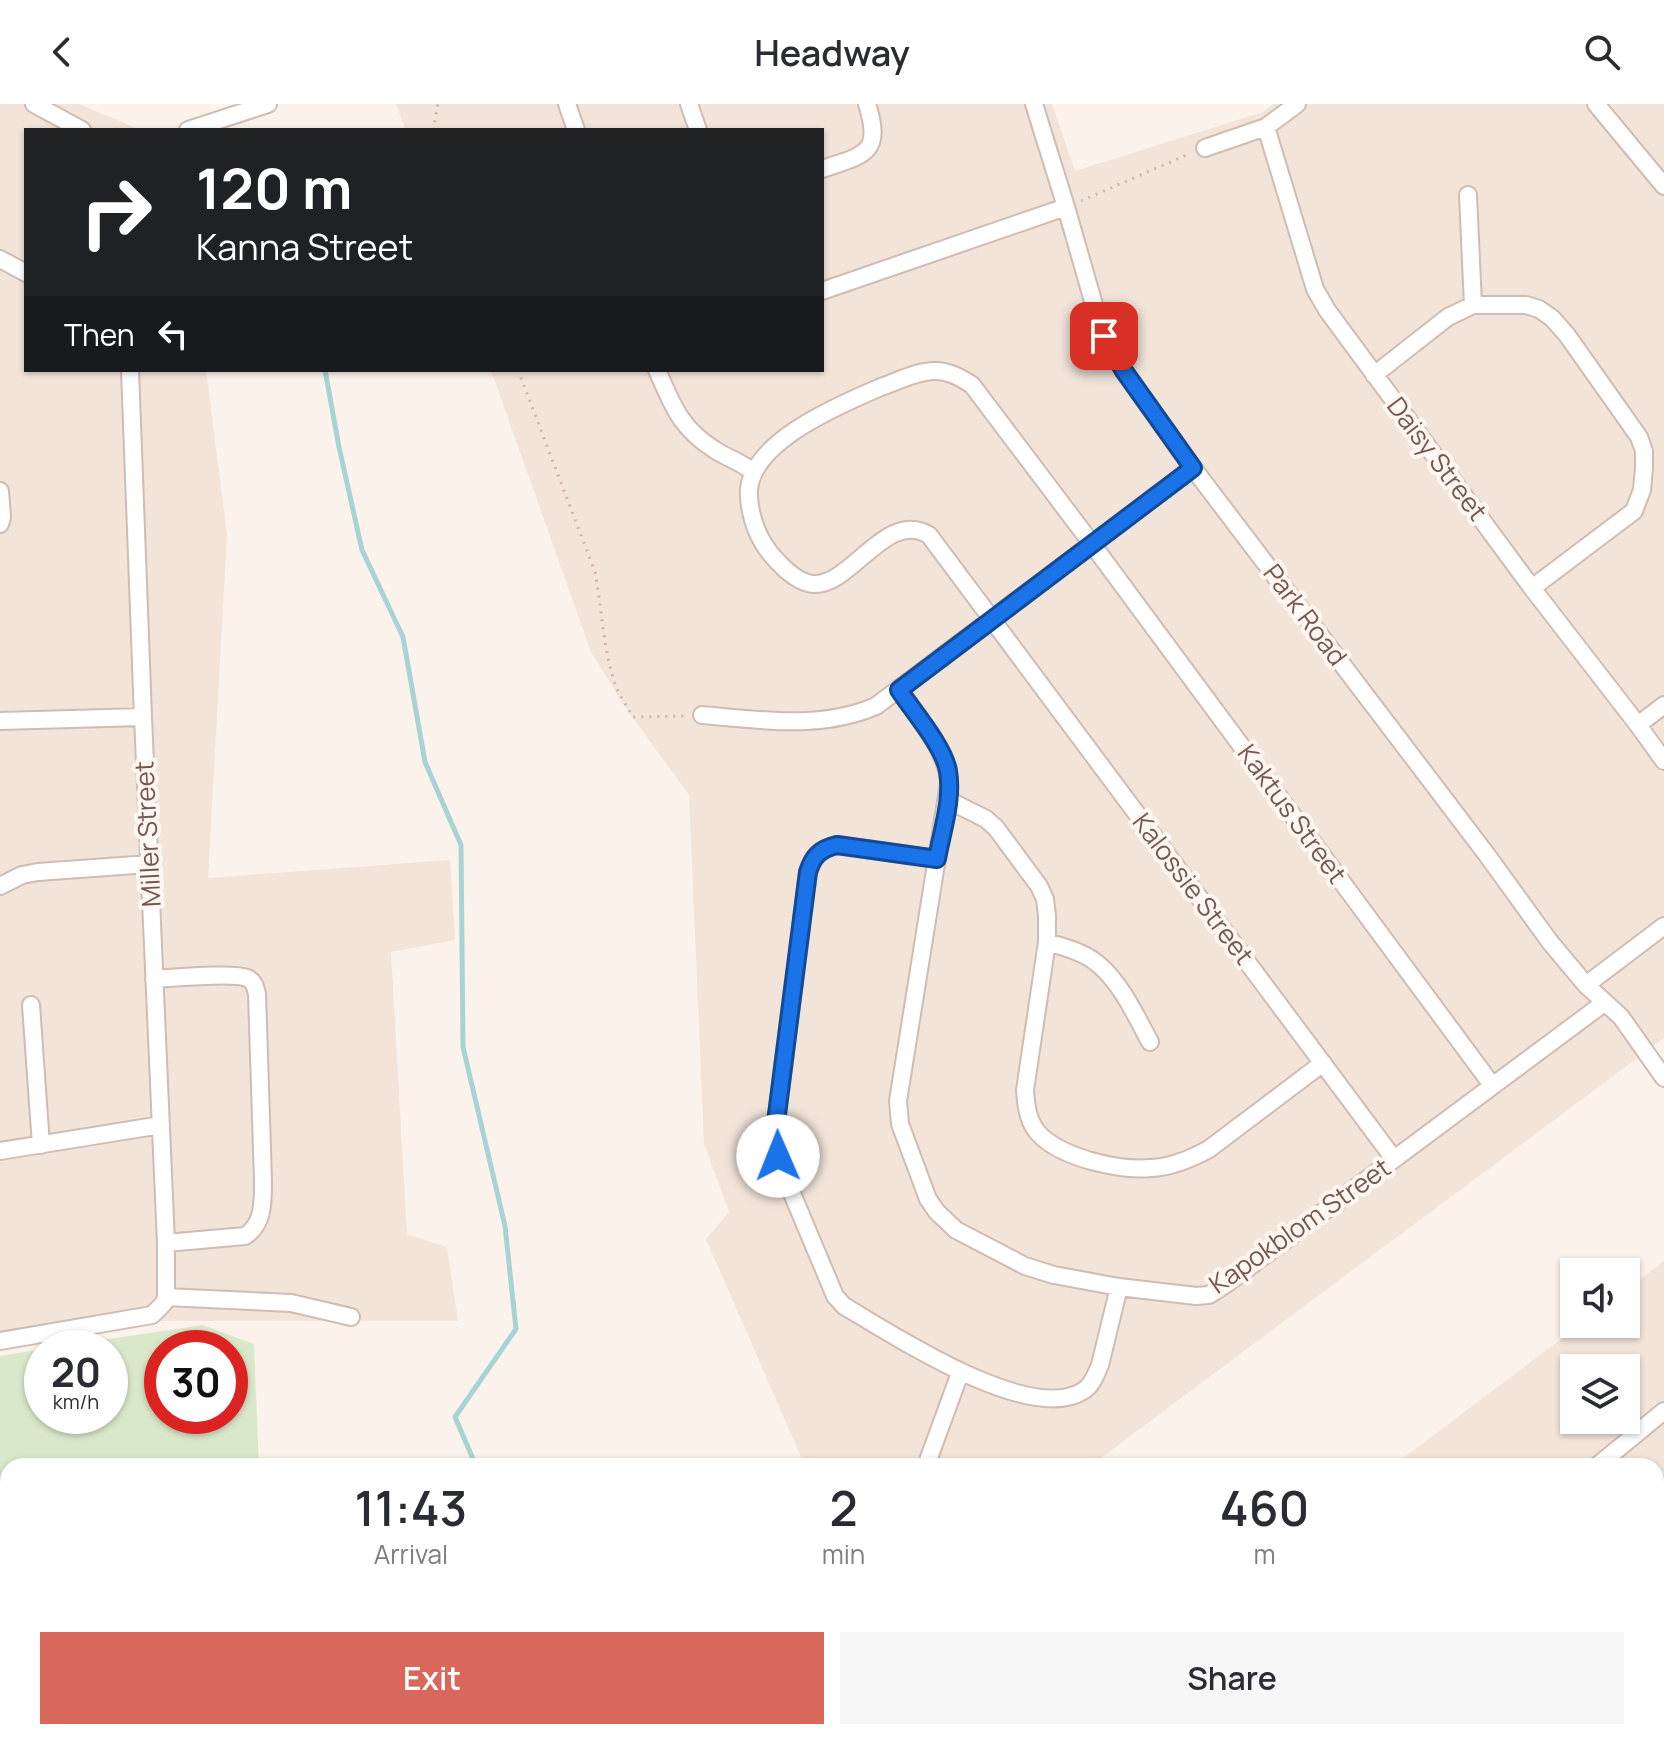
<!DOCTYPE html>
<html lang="en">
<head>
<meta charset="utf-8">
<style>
	body { margin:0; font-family:Manrope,sans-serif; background:#f7f7f7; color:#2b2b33; height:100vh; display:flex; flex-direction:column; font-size:30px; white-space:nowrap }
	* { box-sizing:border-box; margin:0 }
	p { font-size:26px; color:#7c7c81 }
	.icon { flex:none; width:44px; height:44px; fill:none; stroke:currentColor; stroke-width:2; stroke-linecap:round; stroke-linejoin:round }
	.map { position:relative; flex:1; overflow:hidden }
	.panel { position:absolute; left:0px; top:1354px; width:1664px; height:282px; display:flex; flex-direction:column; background:#fff; border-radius:24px 24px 0 0; box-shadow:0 2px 6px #0004 }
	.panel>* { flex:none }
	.banner { position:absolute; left:24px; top:24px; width:800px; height:244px; border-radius:0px; box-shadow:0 2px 6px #0004; background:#202124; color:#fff; overflow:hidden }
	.fabs { position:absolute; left:1560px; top:1154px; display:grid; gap:16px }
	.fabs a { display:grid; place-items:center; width:80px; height:80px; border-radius:0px; background:#fff; box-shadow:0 2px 6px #0004; font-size:40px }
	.speed { position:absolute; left:24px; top:1226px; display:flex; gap:16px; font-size:40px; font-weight:700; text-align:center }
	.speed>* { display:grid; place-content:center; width:104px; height:104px; border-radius:50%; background:#fff; box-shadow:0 2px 6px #0004; line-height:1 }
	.speed small { font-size:20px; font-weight:400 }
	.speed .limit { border:12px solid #d22; background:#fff; color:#111 }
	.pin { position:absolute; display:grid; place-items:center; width:68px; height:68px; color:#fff; margin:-34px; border-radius:16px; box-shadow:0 4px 12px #0006 }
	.me { position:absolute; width:88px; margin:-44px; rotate:359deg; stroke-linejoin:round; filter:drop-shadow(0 0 6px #0008) }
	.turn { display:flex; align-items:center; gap:28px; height:168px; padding:0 40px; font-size:36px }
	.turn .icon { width:104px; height:104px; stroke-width:2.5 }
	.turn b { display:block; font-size:56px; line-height:68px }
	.then { display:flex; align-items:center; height:76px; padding:0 40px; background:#0003; gap:16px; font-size:30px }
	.eta { display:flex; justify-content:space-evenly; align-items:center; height:136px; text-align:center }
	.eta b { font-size:48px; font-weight:600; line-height:56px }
	.button { display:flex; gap:16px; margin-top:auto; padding:16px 40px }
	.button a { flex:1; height:92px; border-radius:0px; background:#da675b; color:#fff; font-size:32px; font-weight:600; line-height:92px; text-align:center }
	.button a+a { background:#f7f7f7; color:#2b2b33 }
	header { display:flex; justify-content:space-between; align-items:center; height:104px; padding:0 40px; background:#fff; font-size:36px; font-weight:600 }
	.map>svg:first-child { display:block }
	.residential { fill:#f2e4d9; fill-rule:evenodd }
	.green { fill:#dae8ca; fill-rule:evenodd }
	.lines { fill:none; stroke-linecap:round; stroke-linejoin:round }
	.stream { stroke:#a7d3d4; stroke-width:5 }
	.street-casing { stroke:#cfbcb3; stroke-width:20 }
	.path { stroke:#d3b3a7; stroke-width:3; stroke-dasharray:2 6; stroke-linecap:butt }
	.street { stroke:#fff; stroke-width:16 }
	.route-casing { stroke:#114b97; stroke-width:20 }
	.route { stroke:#1a73e8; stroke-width:14 }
	.labels { text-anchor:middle; stroke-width:8; stroke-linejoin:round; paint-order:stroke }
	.street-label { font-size:26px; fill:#74584f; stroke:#fef7f1 }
</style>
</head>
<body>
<header><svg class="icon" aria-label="back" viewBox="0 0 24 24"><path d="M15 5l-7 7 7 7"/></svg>Headway<svg class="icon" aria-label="search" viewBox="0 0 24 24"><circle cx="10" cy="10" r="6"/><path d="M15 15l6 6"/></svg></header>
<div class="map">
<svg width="1664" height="1635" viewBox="0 0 1664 1635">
	<rect width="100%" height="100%" fill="#fbf3eb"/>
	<!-- residential -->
	<path class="residential" d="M0,0H79L141,26H26V266H206L227,431L208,774L450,756L455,836L391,848L407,1130L447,1143L458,1217H160L0,1243Z
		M396,0H1052L1075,67L1263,8L1273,0H1664V934L1090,1362H805L706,1135L729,1108L704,1039L689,691L625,603L591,548L491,266H822V26H406Z
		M1664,1157V1635H1032L1041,1628H1656V1362H1393L1581,1220H1626V1186ZM1574,1264H1626V1316H1574Z"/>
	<!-- green -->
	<path class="green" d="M203,1221L254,1240L259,1362H8V1628H268V1635H0V1252L42,1245V1312H110V1244H47ZM162,1244H230V1312H162Z"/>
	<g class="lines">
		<!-- stream -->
		<path class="stream" d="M325,266L339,343L362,446L403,533L425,658L461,741L463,943L505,1122L516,1225L455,1313L476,1362
			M490,1635V1628"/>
		<!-- street casing -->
		<g class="street-casing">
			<path id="street" d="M34,0L82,26
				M567,0L576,26
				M689,0L698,26
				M1034,0L1066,103L1099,218L1111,245L1124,267L1193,364L1487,751L1550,838L1586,881L1621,913L1664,974
				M1596,0L1664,82
				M1266,23L1315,185L1327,206L1532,484L1638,621L1664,657
				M188,26L268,0
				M1205,44L1266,23L1297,0
				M822,65C864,51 883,50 867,0
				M1468,91L1473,201
				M0,155L26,169
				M822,187L1066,103
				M657,266C673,302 680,324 715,346C727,354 742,358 753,368
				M1374,271L1448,213L1473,201H1526L1539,205L1552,214L1567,231L1639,333L1644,347V364L1642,386L1634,407L1532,484
				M0,387L2,413L0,420
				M899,586C919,615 946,644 949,679L898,997L900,1020L928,1095L937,1108L956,1126L1025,1162L1054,1171L1119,1183L1196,1192L1209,1191L1229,1178L1604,899
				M702,611C761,616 820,626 876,602L1193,364
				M0,617L143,613
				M1638,621L1664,601
				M948,696L986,715L996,724L1039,782L1045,795L1047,812V838L1025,986C1026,1002 1028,1020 1041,1032C1064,1054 1119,1067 1151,1064C1172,1063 1191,1055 1209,1045L1323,959
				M937,755L837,741C820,745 814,752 808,768L774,1034L783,1068L835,1192L844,1202C892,1230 1029,1321 1083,1287C1092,1282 1096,1270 1100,1261L1119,1183
				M0,782L22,771L38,768L149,760
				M1047,838C1064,843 1084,848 1098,860C1121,879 1136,912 1150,938
				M154,875C173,874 233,868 247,874C254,877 255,882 257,890L263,1076C263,1097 264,1120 245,1132L166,1139
				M1586,881L1664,822
				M31,901L41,1041
				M0,1047L161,1021
				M1394,1055L929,431C886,405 852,482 813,480C800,479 786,467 778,458C760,440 751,419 749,393C744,340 841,300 881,283C898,277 915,268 933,267C948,266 961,274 972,281L1092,440L1492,981
				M166,1193L291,1199L351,1213
				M0,1237L152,1211L164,1199L166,1193V1139L143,613L130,266
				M926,1362L960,1269
				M1597,1362L1664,1307
				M1656,1589L1664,1582
				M1263,1635L1272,1628
				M1602,1635L1610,1628"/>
		</g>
		<!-- path -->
		<path class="path" d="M433,26L438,0
			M1081,97L1191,49
			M518,266L595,468C602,505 603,544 615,580C619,591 627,602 633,613L687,612"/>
		<!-- street -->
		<use href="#street" class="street"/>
	</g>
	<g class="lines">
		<!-- route casing -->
		<g class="route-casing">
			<path id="route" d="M778,1052L774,1034L808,768C813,752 820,745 837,741L937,755C942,727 953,695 948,667C944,643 913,607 899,586L1193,364L1124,267L1104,232"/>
		</g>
		<!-- route -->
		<use href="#route" class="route"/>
	</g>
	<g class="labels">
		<!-- street labels -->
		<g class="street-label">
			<text transform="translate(1437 355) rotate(53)" y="9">Daisy Street</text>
			<text transform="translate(1305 511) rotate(53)" y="9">Park Road</text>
			<text transform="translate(1292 710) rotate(54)" y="9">Kaktus Street</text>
			<text transform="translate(148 730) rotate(-93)" y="9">Miller Street</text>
			<text transform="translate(1193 785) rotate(53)" y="9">Kalossie Street</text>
			<text transform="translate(1300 1122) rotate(-35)" y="9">Kapokblom Street</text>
		</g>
	</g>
</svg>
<div class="fabs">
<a><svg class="icon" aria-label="sound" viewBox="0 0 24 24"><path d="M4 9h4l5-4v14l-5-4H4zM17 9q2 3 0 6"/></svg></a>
<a><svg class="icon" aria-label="layers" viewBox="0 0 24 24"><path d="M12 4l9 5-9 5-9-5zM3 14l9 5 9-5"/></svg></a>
</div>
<div class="speed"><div>20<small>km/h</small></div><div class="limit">30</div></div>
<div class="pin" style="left:1104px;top:232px;background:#d93025"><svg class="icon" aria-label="arrive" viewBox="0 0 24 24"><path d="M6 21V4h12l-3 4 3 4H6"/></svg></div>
<svg class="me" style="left:778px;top:1052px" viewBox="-20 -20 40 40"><circle r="19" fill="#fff"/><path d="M0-13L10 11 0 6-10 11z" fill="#1a73e8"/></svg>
<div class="banner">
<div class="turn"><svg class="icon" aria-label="right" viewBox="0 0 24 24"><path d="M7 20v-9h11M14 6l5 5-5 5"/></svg><div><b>120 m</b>Kanna Street</div></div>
<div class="then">Then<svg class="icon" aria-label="left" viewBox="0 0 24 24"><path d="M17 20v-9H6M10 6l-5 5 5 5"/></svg></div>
</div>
<section class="panel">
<div class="eta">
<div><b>11:43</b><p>Arrival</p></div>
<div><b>2</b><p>min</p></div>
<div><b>460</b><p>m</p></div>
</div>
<div class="button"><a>Exit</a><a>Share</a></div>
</section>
</div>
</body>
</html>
